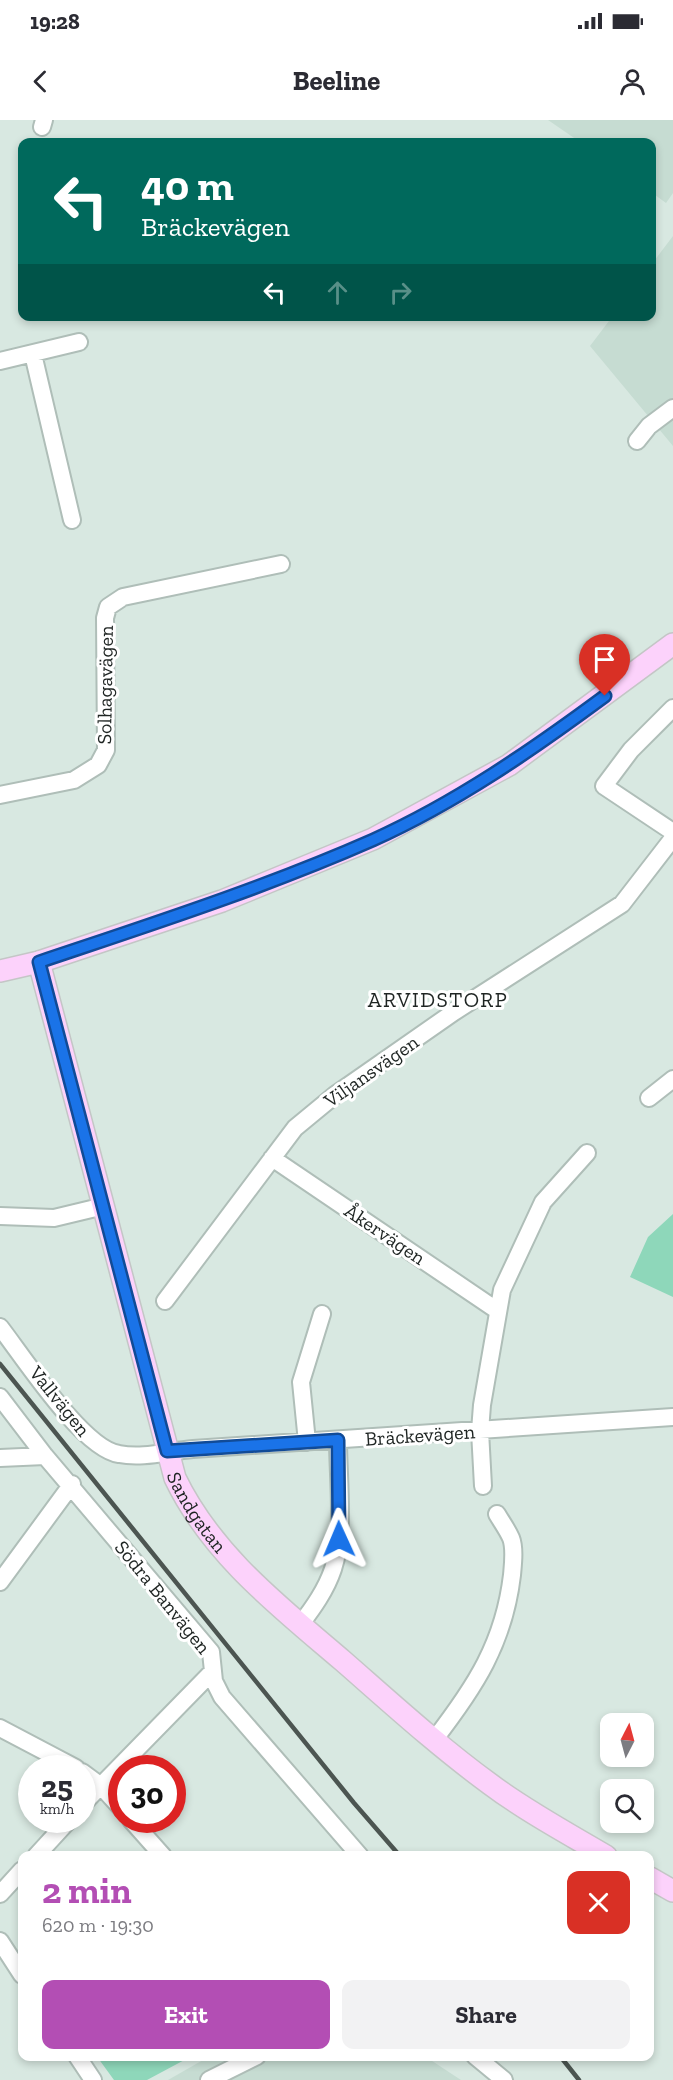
<!DOCTYPE html>
<html lang="en">
<head>
<meta charset="utf-8">
<style>
	body { margin:0; font-family:"Zilla Slab",serif; background:#f2f2f3; color:#2b2b33; height:100vh; display:flex; flex-direction:column; font-size:22px; white-space:nowrap }
	* { box-sizing:border-box; margin:0 }
	p { font-size:20px; color:#7c7c81 }
	.icon { flex:none; width:33px; height:33px; fill:none; stroke:currentColor; stroke-width:2; stroke-linecap:round; stroke-linejoin:round }
	.map { position:relative; flex:1; overflow:hidden }
	.drawer { position:absolute; left:18px; top:1731px; width:636px; height:210px; display:flex; flex-direction:column; background:#fff; border-radius:12px; box-shadow:0 3px 9px #0003 }
	.drawer>* { flex:none }
	.banner { position:absolute; left:18px; top:18px; width:638px; height:183px; border-radius:12px; box-shadow:0 3px 9px #0003; background:#00695c; color:#fff; overflow:hidden }
	.needle { width:39px; rotate:6deg }
	.fabs { position:absolute; left:600px; top:1593px; display:grid; gap:12px }
	.fabs a { display:grid; place-items:center; width:54px; height:54px; border-radius:12px; background:#fff; box-shadow:0 3px 9px #0003; font-size:30px }
	.speed { position:absolute; left:18px; top:1635px; display:flex; gap:12px; font-size:30px; font-weight:700; text-align:center }
	.speed>* { display:grid; place-content:center; width:78px; height:78px; border-radius:50%; background:#fff; box-shadow:0 3px 9px #0003; line-height:1 }
	.speed small { font-size:15px; font-weight:400 }
	.speed .limit { border:9px solid #d22; background:#fff; color:#111 }
	.pin { position:absolute; display:grid; place-items:center; width:51px; height:51px; color:#fff; margin:-62px -26px; border-radius:50% 50% 50% 0; rotate:-45deg; box-shadow:0 0 6px #0007 }
	.pin .icon { rotate:45deg }
	.me { position:absolute; width:66px; margin:-33px; rotate:359deg; stroke-linejoin:round; filter:drop-shadow(0 0 4px #0008) }
	.turn { display:flex; align-items:center; gap:21px; height:126px; padding:0 24px; font-size:27px }
	.turn .icon { width:78px; height:78px; stroke-width:2.5 }
	.turn b { display:block; font-size:42px; line-height:51px }
	.lanes { display:flex; align-items:center; height:57px; padding:0 24px; background:#0003; justify-content:center; gap:30px; direction:ltr }
	.lanes .off { opacity:.35 }
	.round { display:grid; place-items:center; flex:none; width:63px; height:63px; border-radius:12px; background:#f2f2f3 }
	.headline { display:flex; align-items:center; justify-content:space-between; height:102px; padding:0 24px }
	h1 { font-size:36px; font-weight:700; line-height:45px; color:#b34eb4 }
	.button { display:flex; gap:12px; margin-top:auto; padding:12px 24px }
	.button a { flex:1; height:69px; border-radius:12px; background:#b34eb4; color:#fff; font-size:24px; font-weight:700; line-height:69px; text-align:center }
	.button a+a { background:#f2f2f3; color:#2b2b33 }
	.status { display:flex; justify-content:space-between; align-items:center; height:42px; padding:0 30px; background:#fff; direction:ltr }
	.status svg { height:16px; fill:currentColor }
	header { display:flex; justify-content:space-between; align-items:center; height:78px; padding:0 24px; background:#fff; font-size:27px; font-weight:700 }
	.map>svg:first-child { display:block }
	.built { fill:#c6dcd2 }
	.green { fill:#8ed7ba }
	.lines { fill:none; stroke-linecap:round; stroke-linejoin:round }
	.minor-casing { stroke:#afbeb8; stroke-width:20 }
	.major-casing { stroke:#c4c6c6; stroke-width:24 }
	.minor { stroke:#fff; stroke-width:16 }
	.major { stroke:#fcd2fb; stroke-width:21 }
	.rail { stroke:#4c5551; stroke-width:4.5 }
	.route-casing { stroke:#114b97; stroke-width:15 }
	.route { stroke:#1a73e8; stroke-width:10 }
	.labels { text-anchor:middle; stroke-width:6; stroke-linejoin:round; paint-order:stroke }
	.street-label { font-size:20px; fill:#1e2422; stroke:#fff }
	.neighbourhood-label { font-size:21px; letter-spacing:1.5px; fill:#1e2422; stroke:#fff }
</style>
</head>
<body>
<div class="status"><b>19:28</b><svg viewBox="0 0 49 12"><path d="M0 12V9h3v3zM5 12V6h3v6zM10 12V3h3v9zM15 12V0h3v12zM26 1h20v11H26zM47 4h2v5h-2z"/></svg></div>
<header><svg class="icon" aria-label="back" viewBox="0 0 24 24"><path d="M15 5l-7 7 7 7"/></svg>Beeline<svg class="icon" aria-label="person" viewBox="0 0 24 24"><circle cx="12" cy="8" r="4"/><path d="M4 21q1-7 8-7t8 7"/></svg></header>
<div class="map">
<svg width="673" height="1960" viewBox="0 0 673 1960">
	<rect width="100%" height="100%" fill="#d8e8e1"/>
	<!-- built -->
	<path class="built" d="M548,0H673V73L666,83L651,72V22H580Z
		M673,116V326L590,226L612,197L651,196V145Z
		M210,1936L426,1937L461,1960H168Z"/>
	<!-- green -->
	<path class="green" d="M673,1094V1177L630,1157L648,1117Z
		M190,1937L147,1960H114L98,1938Z"/>
	<g class="lines">
		<!-- minor casing -->
		<g class="minor-casing">
			<path id="minor" d="M42,7L44,0
				M33,234L72,400
				M0,241L79,222
				M637,321L649,306L673,288
				M673,588L631,630L604,666L673,712
				M0,675L74,660L98,645L106,630L105,498L108,487L123,477L281,444
				M649,978L673,959
				M272,1038L498,1191
				M0,1096L54,1098L104,1086
				M165,1181L295,1008L335,975L454,892L622,784L673,718
				M0,1207C24,1238 83,1329 119,1334C143,1339 168,1331 193,1329L673,1297
				M0,1277L45,1336L211,1532L214,1561L222,1577L360,1736
				M307,1322L301,1262L322,1194
				M0,1338L45,1336
				M483,1366L480,1311L482,1285L502,1170L543,1082L587,1033
				M0,1462L72,1364
				M300,1505C313,1488 326,1470 333,1449C345,1413 338,1359 338,1320
				M0,1608L76,1648
				M434,1620C475,1567 504,1523 512,1455C513,1444 515,1428 511,1418C507,1409 501,1401 497,1394
				M82,1652L101,1666L122,1689
				M82,1685L213,1551
				M131,1700L163,1736
				M36,1736L69,1700
				M0,1774L22,1750
				M0,1821L22,1855
				M77,1936L93,1960
				M475,1936L504,1960
				M209,1960L257,1936"/>
		</g>
		<!-- major casing -->
		<g class="major-casing">
			<g id="major">
				<path id="s1" d="M39,842L175,1358C212,1435 280,1487 343,1541C391,1583 438,1626 490,1664C526,1691 567,1713 606,1736"/>
				<path d="M0,851L39,842L222,781L373,719L509,645L673,524"/>
				<path d="M650,1758L673,1771"/>
			</g>
		</g>
		<!-- minor -->
		<use href="#minor" class="minor"/>
		<!-- major -->
		<use href="#major" class="major"/>
		<!-- rail -->
		<path class="rail" d="M0,1244L354,1683L400,1736
			M560,1936L579,1960"/>
	</g>
	<g class="lines">
		<!-- route casing -->
		<g class="route-casing">
			<path id="route" d="M339,1419L338,1320L167,1331L39,842C152,804 264,768 373,720C457,682 532,630 605,576"/>
		</g>
		<!-- route -->
		<use href="#route" class="route"/>
	</g>
	<g class="labels">
		<!-- street labels -->
		<g class="street-label">
			<text transform="translate(105 565) rotate(-89)" y="7">Solhagavägen</text>
			<text transform="translate(371 951) rotate(-35)" y="7">Viljansvägen</text>
			<text transform="translate(385 1114) rotate(34)" y="7">Åkervägen</text>
			<text transform="translate(60 1281) rotate(51)" y="7">Vallvägen</text>
			<text transform="translate(420 1315) rotate(-4)" y="7">Bräckevägen</text>
			<text dy="7" stroke="none"><textPath href="#s1" startOffset="574">Sandgatan</textPath></text>
			<text transform="translate(163 1477) rotate(51)" y="7">Södra Banvägen</text>
		</g>
		<!-- neighbourhood labels -->
		<g class="neighbourhood-label">
			<text x="438" y="887">ARVIDSTORP</text>
		</g>
	</g>
</svg>
<div class="fabs">
<a><svg class="needle" viewBox="-14 -14 28 28"><path d="M0-13l5 13h-10z" fill="#e53935"/><path d="M0 13l5-13h-10z" fill="#7c7c81"/></svg></a>
<a><svg class="icon" aria-label="search" viewBox="0 0 24 24"><circle cx="10" cy="10" r="6"/><path d="M15 15l6 6"/></svg></a>
</div>
<div class="speed"><div>25<small>km/h</small></div><div class="limit">30</div></div>
<div class="pin" style="left:605px;top:576px;background:#d93025"><svg class="icon" aria-label="arrive" viewBox="0 0 24 24"><path d="M6 21V4h12l-3 4 3 4H6"/></svg></div>
<svg class="me" style="left:339px;top:1419px" viewBox="-20 -20 40 40"><path d="M0-17L14 15 0 8-14 15z" fill="#1a73e8" stroke="#fff" stroke-width="4"/></svg>
<div class="banner">
<div class="turn"><svg class="icon" aria-label="left" viewBox="0 0 24 24"><path d="M17 20v-9H6M10 6l-5 5 5 5"/></svg><div><b>40 m</b>Bräckevägen</div></div>
<div class="lanes"><svg class="icon" aria-label="left" viewBox="0 0 24 24"><path d="M17 20v-9H6M10 6l-5 5 5 5"/></svg><svg class="icon off" aria-label="ahead" viewBox="0 0 24 24"><path d="M12 20V5M6 11l6-6 6 6"/></svg><svg class="icon off" aria-label="right" viewBox="0 0 24 24"><path d="M7 20v-9h11M14 6l5 5-5 5"/></svg></div>
</div>
<section class="drawer">
<div class="headline"><div><h1>2 min</h1><p>620 m · 19:30</p></div><a class="round" style="background:#d93025;color:#fff"><svg class="icon" aria-label="close" viewBox="0 0 24 24"><path d="M6 6l12 12M18 6L6 18"/></svg></a></div>
<div class="button"><a>Exit</a><a>Share</a></div>
</section>
</div>
</body>
</html>
